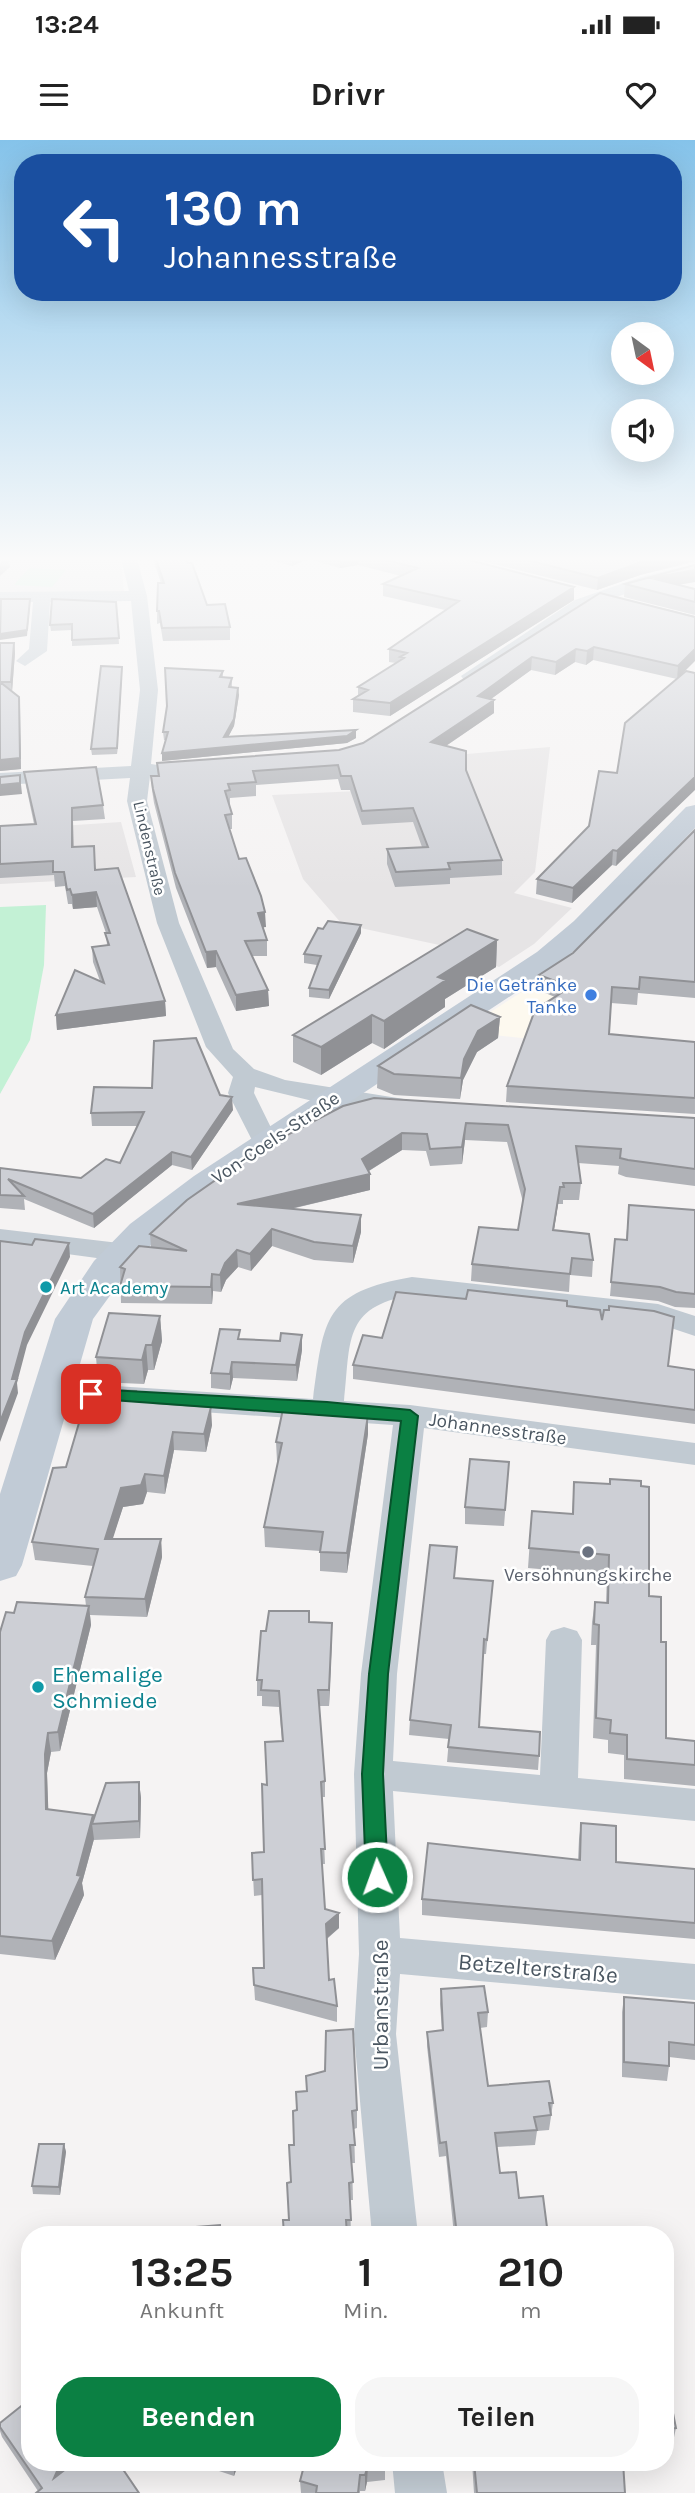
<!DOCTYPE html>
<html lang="de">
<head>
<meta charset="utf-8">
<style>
	body { margin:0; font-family:Karla,sans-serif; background:#f6f6f6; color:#222; height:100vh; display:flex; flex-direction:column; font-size:26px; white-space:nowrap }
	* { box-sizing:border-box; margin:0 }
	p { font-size:23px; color:#767676 }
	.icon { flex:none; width:38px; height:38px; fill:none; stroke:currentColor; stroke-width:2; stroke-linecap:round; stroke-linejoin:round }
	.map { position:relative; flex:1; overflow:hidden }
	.drawer { position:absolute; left:21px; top:2086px; width:653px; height:245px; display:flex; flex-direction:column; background:#fff; border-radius:28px; box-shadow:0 7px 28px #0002 }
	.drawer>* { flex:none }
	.banner { position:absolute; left:14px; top:14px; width:668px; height:147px; border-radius:28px; box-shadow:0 7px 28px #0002; background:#1a4fa0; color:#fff; overflow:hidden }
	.needle { width:46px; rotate:147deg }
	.tools { position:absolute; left:611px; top:182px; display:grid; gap:14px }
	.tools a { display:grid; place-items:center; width:63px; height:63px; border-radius:50%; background:#fff; box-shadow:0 7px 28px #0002; font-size:35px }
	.pin { position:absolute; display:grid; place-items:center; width:60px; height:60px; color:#fff; margin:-30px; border-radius:14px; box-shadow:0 4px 10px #0006 }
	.me { position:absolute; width:77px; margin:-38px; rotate:358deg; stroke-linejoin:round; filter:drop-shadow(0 0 5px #0008) }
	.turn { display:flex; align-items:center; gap:24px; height:147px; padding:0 35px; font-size:32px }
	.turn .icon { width:91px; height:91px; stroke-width:2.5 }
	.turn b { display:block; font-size:49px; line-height:60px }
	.eta { display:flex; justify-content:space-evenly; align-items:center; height:119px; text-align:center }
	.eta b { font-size:42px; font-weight:700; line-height:49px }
	.cta { display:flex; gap:14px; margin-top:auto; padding:14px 35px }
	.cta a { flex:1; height:80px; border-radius:28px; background:#0b8043; color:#fff; font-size:28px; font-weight:700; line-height:80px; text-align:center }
	.cta a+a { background:#f6f6f6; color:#222 }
	.status { display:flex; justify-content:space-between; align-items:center; height:49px; padding:0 35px; background:#fff; direction:ltr }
	.status svg { height:19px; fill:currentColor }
	header { display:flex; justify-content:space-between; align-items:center; height:91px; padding:0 35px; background:#fff; font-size:32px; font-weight:700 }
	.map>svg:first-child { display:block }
	.commercial { fill:#fdf9ef }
	.education { fill:#e6e4e5 }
	.green { fill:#c3f1d5 }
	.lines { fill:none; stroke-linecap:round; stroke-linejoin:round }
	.minor { fill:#c1cad2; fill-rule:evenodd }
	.secondary { fill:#c1cbd6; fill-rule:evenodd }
	.wall { fill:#b0b2b7 }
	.shaded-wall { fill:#909195 }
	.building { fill:#cdcfd5; stroke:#909195; stroke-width:2 }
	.route { fill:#0b8043; stroke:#07532c; stroke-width:2 }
	.shop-dot { fill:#3f7fe0; stroke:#fff; stroke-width:2.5 }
	.culture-dot { fill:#0f9aa8; stroke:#fff; stroke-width:2.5 }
	.worship-dot { fill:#6b7280; stroke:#fff; stroke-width:2.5 }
	.labels { text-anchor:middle; stroke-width:5; stroke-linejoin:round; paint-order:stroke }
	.far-street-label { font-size:16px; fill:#4a5661; stroke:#fff }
	.shop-label { font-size:19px; fill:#366cbe; stroke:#fff; text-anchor:end }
	.street-label { font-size:19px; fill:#4a5661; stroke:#fff }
	.culture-label { font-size:19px; fill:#0d838f; stroke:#fff; text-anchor:start }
	.worship-label { font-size:19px; fill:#5b616d; stroke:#fff }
	.near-culture-label { font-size:23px; fill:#0d838f; stroke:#fff; text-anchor:start }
	.near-street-label { font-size:23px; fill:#4a5661; stroke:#fff }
</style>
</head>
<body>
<div class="status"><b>13:24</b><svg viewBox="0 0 49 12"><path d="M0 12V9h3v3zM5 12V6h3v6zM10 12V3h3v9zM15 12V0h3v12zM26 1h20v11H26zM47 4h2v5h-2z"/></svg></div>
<header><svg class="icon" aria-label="menu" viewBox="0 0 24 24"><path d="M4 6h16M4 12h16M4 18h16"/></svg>Drivr<svg class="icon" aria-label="heart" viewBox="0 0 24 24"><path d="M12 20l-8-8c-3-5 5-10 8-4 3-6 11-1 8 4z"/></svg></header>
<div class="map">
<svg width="695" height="2353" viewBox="0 0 695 2353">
	<rect width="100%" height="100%" fill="#f5f3f3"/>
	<!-- commercial -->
	<path class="commercial" d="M572,820L621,853L540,900L493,895L470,885Z"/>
	<!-- education -->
	<path class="education" d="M0,419L121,421L124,452L0,453Z
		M550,607L535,732L514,753L572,768L534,804L499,827L444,806L342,784L303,739L272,655L466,646L467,614Z
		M121,682L136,737L0,744V690Z"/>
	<!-- green -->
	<path class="green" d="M29,428L66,430L52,447L14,445Z
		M46,765L44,825L30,900L0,954V767Z"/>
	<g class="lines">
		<!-- minor -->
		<path class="minor" d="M121,419H137L147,456L158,550L151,624L164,626L167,630L164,634L150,636L147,661L179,783L233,909L254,929L285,940L410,960L414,966L410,972L401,974L321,963L255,947L254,953L278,1002L274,1008H256L228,953L233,937L206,907L157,783L127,661L130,638L0,645V633L131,626L140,550L131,461L50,462L47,511L25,526L16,521L29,509L33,462H0V452L129,451Z
			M695,424V434L652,444L587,468L476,540H464L461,536L575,460L641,437Z
			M0,1089L119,1103L129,1106L133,1112L129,1118L119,1121L0,1105Z
			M412,1137L658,1164L695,1176V1196L653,1182L412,1155C342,1167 351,1202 344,1261L410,1265L695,1303V1325L424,1288L397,1534L393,1621L540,1635L546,1500L551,1491L564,1487L577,1491L582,1500L578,1638L695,1649V1681L393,1651L400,1798L695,1824V1860L400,1834L396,1894L418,2095H372L354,1894L359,1814L354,1634L361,1534L393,1285L100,1265L89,1262L84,1255L89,1248L100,1245L313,1259C324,1178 324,1152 412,1137Z
			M392,2322H442L447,2353H395Z"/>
		<!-- secondary -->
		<path class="secondary" d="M695,665V688L594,793L559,824L283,1006L175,1083L138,1117L93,1179L22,1425L16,1436L0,1441V1354L55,1179L94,1121L130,1084L194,1036L537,812L574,781L686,667Z"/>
	</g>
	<!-- wall -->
	<path class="wall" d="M153,419H186L207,465L230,487V500L163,501L160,483L157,484V471L161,443Z
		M267,419H465L574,447V460L390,576L353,572V559L358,555V547L396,523L389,522V509L445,470L383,456V444L401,436L358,425L340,428L308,419L292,426Z
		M474,419H695V422L640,435L597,450Z
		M625,444L679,445L695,449V475L624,457Z
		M600,453L695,476L677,538L616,726L612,725L572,763L536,754L537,739L589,686L617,633L677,539L593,520L586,525L575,522L555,535L531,530L491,559L494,573L446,606L466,630L502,720V735L450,738V744L395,747L387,724V709L422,707L413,682L362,685L350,650H341L338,639L256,645V656L230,658V665H229L232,674V689H229L239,719L266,787H263L267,800V816H252L268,850L269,866L236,871L216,827L207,828L176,748L154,663L152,650L151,636H158L157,623L339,610L363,603Z
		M116,462L119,504L72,506V490L51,491L50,485Z
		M0,503H14L15,513L12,551L20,567L21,629L0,631Z
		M223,531V538H232V547L239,555L234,586L228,597L356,590V598L347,603L162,621L166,600H164L163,592Z
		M122,534L117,614L92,615L91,609Z
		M24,632L103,665L105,679L73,681V707L95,730L165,861L166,876L57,890L56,875L100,841L93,822L92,807L107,805L106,793L97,767L73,769L72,764H68L65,746L55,747L54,735L0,738V686L34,684L26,646Z
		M695,690V858L638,853L637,865L611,863L609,894L695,902V974L506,962L507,946L555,857L538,850L539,835L573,813Z
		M361,793L329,859L309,857V848L317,825L304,823V814Z
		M497,800L496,827L445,859V867L384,909L372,903L321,935L293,922V895Z
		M500,877L498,898L477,912L463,940L460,959L394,955L377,948L378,926Z
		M220,955L233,970L192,1030L172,1025L94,1088L24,1059L25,1070L0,1068V1028L81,1038L120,1023L138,986H92L91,973Z
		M343,966L695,978V1046L626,1037L618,1034L619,1026L578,1023L581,1043L579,1060H563V1064H558L554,1090L593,1120L592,1137L570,1135L569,1152L471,1141L472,1124L518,1090L523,1062L507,1002L465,1000L462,1024L430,1026L426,1011L402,1010L369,1031L370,1050L291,1069L361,1075V1092L353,1123L314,1120L272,1106L251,1131L238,1127L226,1140L221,1152L213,1151L212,1164L121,1163L120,1127L151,1107L150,1094Z
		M629,1065L695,1070V1168L675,1167L658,1161L610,1156L615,1099L626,1100Z
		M466,1159L567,1166L602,1180L668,1226L695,1230V1284L353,1239V1225L382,1198Z
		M160,1176L162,1201L154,1230H148L144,1244L98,1242L96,1217Z
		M240,1199L302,1210L297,1241L233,1238L230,1250L211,1248V1233Z
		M136,1255L154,1263L212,1285L206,1312L174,1310L165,1354L147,1352L143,1364L123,1367L112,1399H161L162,1417L147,1477L90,1475L91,1485L60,1611L51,1612L47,1633L48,1669L93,1675L94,1679L139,1642L141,1658L140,1698L94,1700V1699L82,1743L84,1755L55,1820L0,1814V1492L14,1473L86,1466L85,1457L93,1426L35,1420L32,1402L66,1327Z
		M368,1275V1294L347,1433L320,1431V1411L265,1407L264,1387L278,1321H277L276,1302Z
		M509,1322L504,1386L465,1384V1367Z
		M574,1342L649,1456L661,1502L666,1598L695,1601V1646L624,1639V1615L608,1613V1600L593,1598L596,1505H591L592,1482L595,1462L606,1463L607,1435L528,1428L532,1371L572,1374Z
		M455,1438L493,1441L486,1514H483L479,1587L539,1616L538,1630L447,1622L449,1599L409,1595L410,1580Z
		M309,1482L332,1483L329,1566H319L325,1641V1657H322L325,1724H322L325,1769L339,1773V1788L327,1799L329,1840L337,1866V1882L255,1860L253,1828H264L262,1755L254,1756L252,1713L264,1712L282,1601L279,1567L262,1566V1556H257V1540L266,1491Z
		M581,1683L616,1722L695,1729V1799L422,1775V1759L578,1720L579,1699Z
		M441,1849L488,1872L487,1887L480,1888L488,1946L553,1963L549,1990L537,1991L535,2005L497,2007L500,2033L548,2095H454L446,2016L439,2017L427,1906V1892L442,1891L440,1864Z
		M624,1857L695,1863V1920L669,1917V1926L667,1941L622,1937V1872Z
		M306,1936L357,1970V1988L354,1989L355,2023H352L353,2060H350L351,2095H284L288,2080L291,2042L289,2005H294L296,1970V1952L306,1951Z
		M64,2004L66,2012L60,2055L33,2054L32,2046Z
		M665,2233L676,2288L673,2302L665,2303Z
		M0,2283L67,2328L38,2351L2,2297L0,2291Z
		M212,2322H239L234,2336L213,2329Z
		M385,2322V2340L367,2342L365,2351H360V2353H301L300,2341Z
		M472,2322H623L625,2353H474Z"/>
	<!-- shaded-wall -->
	<path class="shaded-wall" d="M4,419H9L10,427L0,436V423Z
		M292,419H308L292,426Z
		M340,419H358V425L340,428Z
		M656,419H695L694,421L640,435L597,450L598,438L641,422Z
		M695,430V442L650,450L651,438Z
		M574,447V460L390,576V563Z
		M30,459V465L27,496L0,500V494Z
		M14,503L15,513L12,552L11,542Z
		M594,507L593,520L586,525L587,511Z
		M576,509L575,522L555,535L556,522Z
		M695,509V521L677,539L678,526Z
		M532,517L531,530L477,569L478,556Z
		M122,527V534L117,614V608Z
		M238,548L239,555L234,586L224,605V597Z
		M19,557L21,629L0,631V620Z
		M494,560V573L431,616V602Z
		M356,590V598L347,603L162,621V613Z
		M20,635L22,654L0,656V645Z
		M695,637V650L616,726L617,711Z
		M72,668L73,681L74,721L72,707Z
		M613,710L612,725L572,763L573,748Z
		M96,752L97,767L73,769L72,755Z
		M265,772L266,787L259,788L258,773Z
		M361,785V793L329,859V850Z
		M497,800L496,827L445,859V867L384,909V881L438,837Z
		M216,811V827L207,828L206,812Z
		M268,850L269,866L236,871V855Z
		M165,861L166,876L57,890L56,875Z
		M372,875V903L321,935V907Z
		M500,877L498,898L477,912L463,940L460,959L461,938L464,919L478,891Z
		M232,957L233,970L192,1030L191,1017Z
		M466,983L465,1000L462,1024V1007Z
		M402,993V1010L362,1035L370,1034V1050L238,1081L237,1064L362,1019Z
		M172,1012V1025L94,1088L93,1074Z
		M560,1047L558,1064L551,1107L553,1090Z
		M361,1075V1092L353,1123V1106Z
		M272,1089V1106L251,1131L250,1114Z
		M69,1103L70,1117L27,1205L17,1243L18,1253L0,1302V1282L25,1192Z
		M237,1110L238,1127L226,1140L221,1152L220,1135L225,1123Z
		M212,1134L213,1151L212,1164L211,1147Z
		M160,1176L162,1201L154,1230L152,1205Z
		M302,1195V1210L297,1241L296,1225Z
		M146,1205L148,1230L144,1244L142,1220Z
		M232,1222L233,1238L230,1250V1234Z
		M211,1267L212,1285L206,1312L204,1294Z
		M368,1275V1294L347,1433V1413Z
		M173,1292L174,1310L165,1354L164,1336Z
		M145,1334L147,1352L143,1364L123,1367L107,1417L105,1399L121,1348Z
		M161,1399L162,1417L147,1477L145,1459Z
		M89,1466L91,1485L60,1611L58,1592Z
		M332,1483V1498L329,1566V1550Z
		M48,1593L51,1612L47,1633L49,1688L46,1669L45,1614Z
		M139,1642L141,1658L140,1698L139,1681Z
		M93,1675L94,1684H92L94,1699L82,1743L84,1755L55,1820L52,1801L77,1735Z
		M339,1773V1788L326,1799V1784Z
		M64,2004L66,2012L60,2055L59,2047Z
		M61,2322H70L57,2351L54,2338Z
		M236,2322H239L234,2336V2328Z
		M368,2326L367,2342L365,2351V2335Z"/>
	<!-- building -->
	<path class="building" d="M156,419H186L188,423H192L207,465L225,464L230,487L162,488L159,471H157L158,443H164Z
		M382,419H465L574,447L390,563L353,559L368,550L358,547L404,518L400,517L407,513L389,509L459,461L383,444L418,428Z
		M523,419H656L641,422L598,438Z
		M695,425V430L651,438L695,449V462L625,444Z
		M600,453L695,477V509L678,526L594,507L587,511L576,509L556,522L532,517L478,556L494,560L431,602L466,611V630L502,720L448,723L450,729L396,732L387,709L428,707L413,668L362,671L351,636H341L338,625L253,631L256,642L228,644L230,650L225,651L232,674L225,675L239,719L246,718L261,756L265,772L258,773L267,800L245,801L268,850L236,855L216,811L206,812L175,733L153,649L151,636H159L157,623L339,610L363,603Z
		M1,459H30L27,490L0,494Z
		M52,459L116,462L119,498L72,500V484L50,485Z
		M0,503H14L11,542H0Z
		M101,526L122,527L117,608L91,609Z
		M165,528L223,531L220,537L232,538L229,547L238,548L234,579L224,597L356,590L347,596L162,613L168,592H163L167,566Z
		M686,531L695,533V637L617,711L613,710L573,748L537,739L589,686L599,631L617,633L625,583Z
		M0,542L19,557L20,618L0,620Z
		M96,627L103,665L72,668V707L94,706L95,730L118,728L165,861L56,875L75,830L104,843L92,807L109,805L105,793H110L96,752L72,755L70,749L67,750L64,732H53V721L0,724V686L36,684L24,632Z
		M20,635V643L0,645V637Z
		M695,690V842L640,837L639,849L612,847L609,894L695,902V958L507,946L535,870L567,849L563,847L566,845L539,835L573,813Z
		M328,781L361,785L329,850L309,848L321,816L304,814L318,788L323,789Z
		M467,789L497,800L438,837L446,840L384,881L372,875L321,907L293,895Z
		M471,865L500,877L478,891L464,919L461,938L394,934L378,926Z
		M196,898L220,955L232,957L191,1017L172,1012L93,1074L8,1039L24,1056L0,1055V1028L81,1038L106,1019L120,1023L144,972L91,973L94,947L152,948L154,901Z
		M374,958L695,978V1029L628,1020L620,1018L621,1009L576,1006L581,1043H563L564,1047H560L553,1090L589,1094L593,1120L572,1118L570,1134L472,1124L479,1087L518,1090L525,1049L508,985L466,983L462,1007L430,1009L427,994L402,993L362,1019L370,1034L237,1064L361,1075L353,1106L314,1102L272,1089L250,1114L237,1110L225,1123L220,1135L212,1134L211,1147L120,1146L125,1129L120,1127L139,1106L187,1111L150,1094L187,1060L260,1009L343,966Z
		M629,1065L695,1070V1154L676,1152L660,1147L611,1142L615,1099L627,1100Z
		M35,1099L69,1103L25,1192L12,1239H17L0,1282V1101L32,1105Z
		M468,1150L567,1161V1166L600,1170L602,1180L604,1170H609V1166L654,1171L674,1177L668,1226L695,1230V1270L353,1225L363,1195L382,1198L396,1152L466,1159Z
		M109,1173L160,1176L152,1205H146L142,1220L96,1217Z
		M220,1189L240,1190L238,1199L280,1201L281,1193L302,1195L296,1225L232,1222L230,1234L211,1233Z
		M89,1249L136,1251L135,1255L154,1263L211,1267L204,1294L173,1292L164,1336L145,1334L141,1345L121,1348L105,1399H161L145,1459L85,1457L98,1409L32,1402L53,1328L66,1327Z
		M283,1269L368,1275L347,1413L320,1412L323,1392L264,1387L282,1303L276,1302Z
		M470,1319L509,1322L505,1370L465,1367Z
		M610,1339L641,1341V1346L649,1347V1456L661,1457V1502H666V1598L695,1601V1625L627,1619V1595L610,1593L611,1580L596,1578L599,1485L594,1484L595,1462L608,1463L609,1415L529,1408L532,1371L573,1374L574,1342L610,1344Z
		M430,1405L457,1407L454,1438L493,1441L487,1500L484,1499L479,1587L540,1592L539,1616L448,1607L451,1585L410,1580Z
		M17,1462L89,1466L58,1592L48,1593L45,1614L46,1669L93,1675L77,1735L81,1736L52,1801L0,1796V1492L6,1472L14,1473Z
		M269,1471H309V1482L332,1483L329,1550H318L325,1641L321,1642L325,1709H321L325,1769L339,1773L326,1784L329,1840L334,1839L337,1866L254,1845L253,1828H264L262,1739L253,1740L252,1713L264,1712L262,1644L267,1645L265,1602L283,1601L279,1551L261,1550L262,1540H257L261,1491H266Z
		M139,1642V1681L92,1684L106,1643Z
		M581,1683L616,1686V1722L695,1729V1783L422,1759L428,1703L580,1720Z
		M484,1846L488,1872L478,1873L488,1946L549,1941L553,1963H549L551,1975L534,1977L537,1990L495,1993L500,2033L516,2032L519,2058L543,2056L548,2095H502V2093L457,2095L446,2002L440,2003L427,1892L443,1890L441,1849Z
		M624,1857L695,1863V1905L669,1902V1926L624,1922Z
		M353,1889L357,1970L352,1971L355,2005H350L353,2042L349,2043L351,2080H346L347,2095H284L283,2080H289L287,2043L291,2042L289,2005H294L293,1971L297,1970L296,1952L307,1951L306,1936L325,1931L326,1891Z
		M39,2004H64L59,2047L32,2046Z
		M220,2085L221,2095H185L184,2088Z
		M665,2233L676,2288L665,2289Z
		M30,2259V2322H61L54,2338L75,2322H118L139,2353H36L42,2348L0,2287V2283Z
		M213,2322H236L234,2328Z
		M305,2322H385L386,2324L368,2326L365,2335H360L358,2353H316L317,2346L300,2341Z
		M474,2322H623L625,2353H477Z"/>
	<!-- sky -->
	<linearGradient id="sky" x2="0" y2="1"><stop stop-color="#85c3ea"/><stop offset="0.56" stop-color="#fafafa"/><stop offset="1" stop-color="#fafafa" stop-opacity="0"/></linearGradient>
	<rect width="695" height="748" fill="url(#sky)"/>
	<!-- route -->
	<path class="route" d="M91,1249L327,1262L410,1270L418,1276L388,1534L383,1634L388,1737L385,1743L377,1746L369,1743L366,1737L362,1634L369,1534L401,1281L85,1258V1250Z"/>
	<!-- markers -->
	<circle class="shop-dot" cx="591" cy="855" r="7"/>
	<g class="culture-dot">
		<circle cx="46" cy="1147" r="7"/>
		<circle cx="38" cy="1547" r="7"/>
	</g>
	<circle class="worship-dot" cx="588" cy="1412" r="7"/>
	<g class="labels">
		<!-- far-street labels -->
		<g class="far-street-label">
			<text transform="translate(150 708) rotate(77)" y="6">Lindenstraße</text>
		</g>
		<!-- shop labels -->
		<g class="shop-label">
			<text x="577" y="851">Die Getränke<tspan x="577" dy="22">Tanke</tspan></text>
		</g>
		<!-- street labels -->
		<g class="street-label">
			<text transform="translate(275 997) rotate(-34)" y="7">Von-Coels-Straße</text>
			<text transform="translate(498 1288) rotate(8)" y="7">Johannesstraße</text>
		</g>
		<!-- culture labels -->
		<g class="culture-label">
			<text x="60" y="1154">Art Academy</text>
		</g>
		<!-- worship labels -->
		<g class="worship-label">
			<text x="588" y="1441">Versöhnungskirche</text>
		</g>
		<!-- near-culture labels -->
		<g class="near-culture-label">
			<text x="52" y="1542">Ehemalige<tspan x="52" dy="26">Schmiede</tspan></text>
		</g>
		<!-- near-street labels -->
		<g class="near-street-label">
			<text transform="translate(538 1828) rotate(5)" y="8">Betzelterstraße</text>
			<text transform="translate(380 1865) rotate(-90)" y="8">Urbanstraße</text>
		</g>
	</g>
</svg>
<div class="tools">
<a><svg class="needle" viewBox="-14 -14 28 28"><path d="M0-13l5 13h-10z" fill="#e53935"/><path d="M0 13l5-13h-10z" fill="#767676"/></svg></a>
<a><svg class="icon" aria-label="sound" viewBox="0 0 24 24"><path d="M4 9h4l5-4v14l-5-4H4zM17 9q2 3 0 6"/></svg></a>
</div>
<div class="pin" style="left:91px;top:1254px;background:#d93025"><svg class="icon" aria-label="arrive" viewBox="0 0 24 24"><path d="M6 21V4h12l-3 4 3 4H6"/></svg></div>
<svg class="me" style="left:377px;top:1737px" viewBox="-20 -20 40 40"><circle r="17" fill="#0b8043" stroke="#fff" stroke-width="3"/><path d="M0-11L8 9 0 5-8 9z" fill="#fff"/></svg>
<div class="banner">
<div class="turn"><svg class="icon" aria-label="left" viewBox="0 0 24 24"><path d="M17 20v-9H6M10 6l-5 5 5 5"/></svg><div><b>130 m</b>Johannesstraße</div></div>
</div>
<section class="drawer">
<div class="eta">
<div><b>13:25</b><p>Ankunft</p></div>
<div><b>1</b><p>Min.</p></div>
<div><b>210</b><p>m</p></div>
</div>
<div class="cta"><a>Beenden</a><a>Teilen</a></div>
</section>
</div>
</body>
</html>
